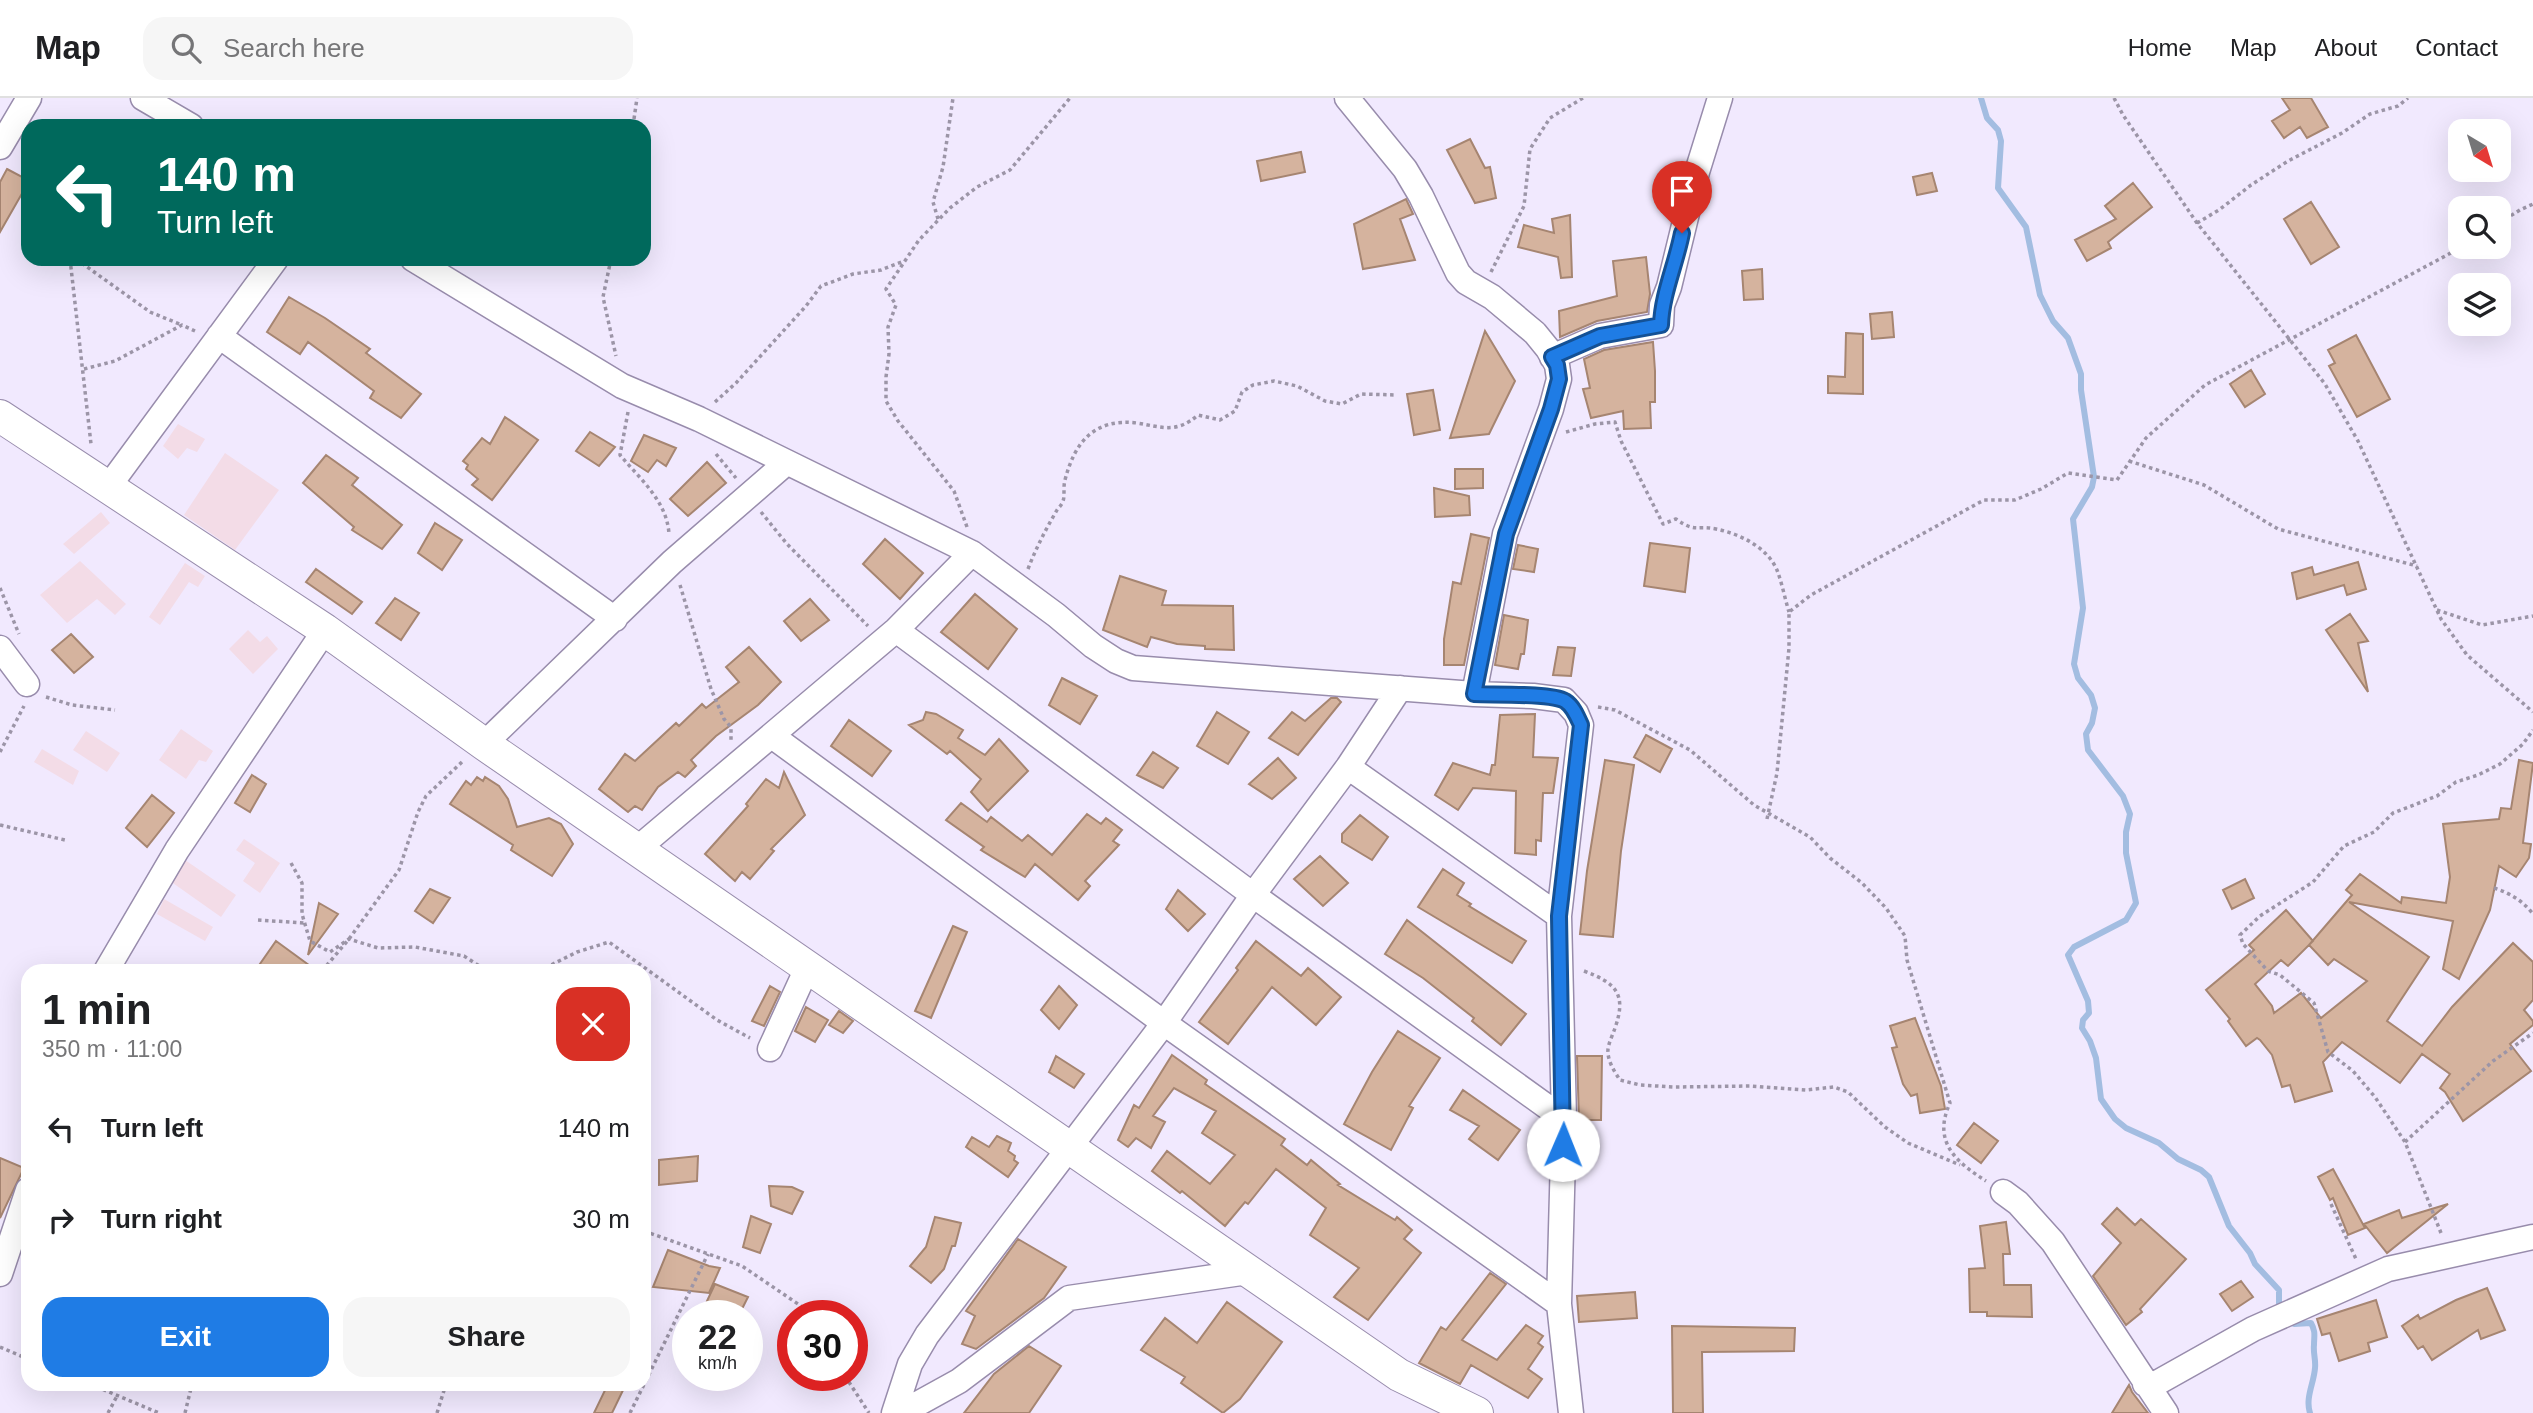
<!DOCTYPE html>
<html lang="en">
<head>
<meta charset="utf-8">
<style>
	body { margin:0; font-family:Helvetica,sans-serif; background:#f6f6f6; color:#202124; height:100vh; display:flex; flex-direction:column; font-size:26px; white-space:nowrap }
	* { box-sizing:border-box; margin:0 }
	p { font-size:23px; color:#757577 }
	.icon { flex:none; width:38px; height:38px; fill:none; stroke:currentColor; stroke-width:2; stroke-linecap:round; stroke-linejoin:round }
	.map { position:relative; flex:1; overflow:hidden }
	.panel { position:absolute; left:21px; top:866px; width:630px; height:427px; display:flex; flex-direction:column; background:#fff; border-radius:21px; box-shadow:0 7px 28px #0002 }
	.panel>* { flex:none }
	.banner { position:absolute; left:21px; top:21px; width:630px; height:147px; border-radius:21px; box-shadow:0 7px 28px #0002; background:#00695c; color:#fff; overflow:hidden }
	.needle { width:46px; rotate:142deg }
	.controls { position:absolute; left:2448px; top:21px; display:grid; gap:14px }
	.controls a { display:grid; place-items:center; width:63px; height:63px; border-radius:14px; background:#fff; box-shadow:0 7px 28px #0002; font-size:35px }
	.speed { position:absolute; left:672px; top:1202px; display:flex; gap:14px; font-size:35px; font-weight:700; text-align:center }
	.speed>* { display:grid; place-content:center; width:91px; height:91px; border-radius:50%; background:#fff; box-shadow:0 7px 28px #0002; line-height:1 }
	.speed small { font-size:18px; font-weight:400 }
	.speed .limit { border:10px solid #d22; background:#fff; color:#111 }
	.pin { position:absolute; display:grid; place-items:center; width:60px; height:60px; color:#fff; margin:-72px -30px; border-radius:50% 50% 50% 0; rotate:-45deg; box-shadow:0 0 7px #0007 }
	.pin .icon { rotate:45deg }
	.me { position:absolute; width:77px; margin:-38px; rotate:1deg; stroke-linejoin:round; filter:drop-shadow(0 0 5px #0008) }
	.turn { display:flex; align-items:center; gap:24px; height:147px; padding:0 21px; font-size:32px }
	.turn .icon { width:91px; height:91px; stroke-width:2.5 }
	.turn b { display:block; font-size:49px; line-height:60px }
	.round { display:grid; place-items:center; flex:none; width:74px; height:74px; border-radius:21px; background:#f6f6f6 }
	.head { display:flex; align-items:center; justify-content:space-between; height:119px; padding:0 21px }
	h1 { font-size:42px; font-weight:700; line-height:52px }
	.primary-button { display:flex; gap:14px; margin-top:auto; padding:14px 21px }
	.primary-button a { flex:1; height:80px; border-radius:21px; background:#1f7ce5; color:#fff; font-size:28px; font-weight:700; line-height:80px; text-align:center }
	.primary-button a+a { background:#f6f6f6; color:#202124 }
	ul { padding:0; list-style:none }
	li { display:flex; align-items:center; gap:21px; height:91px; padding:0 21px }
	li div { flex:1 }
	li b { display:block; font-size:26px }
	li em { font-style:normal }
	header { display:flex; align-items:center; gap:42px; box-sizing:border-box; height:98px; padding:0 35px; background:#fff; border-bottom:2px solid #e0e0e0 }
	header strong { font-size:33px }
	nav { display:flex; gap:38px; margin-inline-start:auto; font-size:24px }
	.search { width:490px; height:63px; background:#f6f6f6; display:flex; align-items:center; gap:18px; box-sizing:border-box; padding:0 24px; border-radius:21px; color:#757577; font-size:26px }
	.map>svg:first-child { display:block }
	.industrial { fill:#f3dce7 }
	.lines { fill:none; stroke-linecap:round; stroke-linejoin:round }
	.stream { stroke:#a3bde1; stroke-width:6 }
	.building { fill:#d5b39e; stroke:#a68571; stroke-width:2 }
	.minor-casing { stroke:#988cac; stroke-width:27 }
	.tertiary-casing { stroke:#988cac; stroke-width:34 }
	.path { stroke:#9c95a7; stroke-width:3.5; stroke-dasharray:3.5 3.5; stroke-linecap:butt }
	.minor { stroke:#fff; stroke-width:24 }
	.tertiary { stroke:#fff; stroke-width:32 }
	.route-casing { stroke:#145195; stroke-width:18 }
	.route { stroke:#1f7ce5; stroke-width:12 }
</style>
</head>
<body>
<header>
<strong>Map</strong>
<div class="search"><svg class="icon" aria-label="search" viewBox="0 0 24 24"><circle cx="10" cy="10" r="6"/><path d="M15 15l6 6"/></svg>Search here</div>
<nav><a>Home</a><a>Map</a><a>About</a><a>Contact</a></nav>
</header>
<div class="map">
<svg width="2533" height="1315" viewBox="0 0 2533 1315">
	<rect width="100%" height="100%" fill="#f1e9fe"/>
	<!-- industrial -->
	<path class="industrial" d="M178,326L205,341L197,354L187,350L178,361L163,348Z
		M225,355L279,392L235,452L184,417Z
		M101,414L110,425L74,456L63,446Z
		M80,463L126,506L115,517L97,501L67,525L40,497Z
		M185,465L205,478L198,489L189,484L160,527L149,519Z
		M248,532L260,544L267,538L278,551L253,576L229,551Z
		M181,631L213,653L206,664L199,662L186,681L159,662Z
		M86,633L120,655L107,674L73,652Z
		M42,651L79,673L73,687L34,664Z
		M244,741L280,765L260,795L243,783L255,765L236,752Z
		M185,762L236,797L221,819L170,783Z
		M164,801L213,829L205,843L157,816Z"/>
	<g class="lines">
		<!-- stream -->
		<path class="stream" d="M1981,0L1987,20L1998,32L2001,43L1998,90L2026,129L2040,197L2053,223L2068,240L2081,276V292L2094,379L2092,389L2073,421L2083,510L2074,566L2078,580L2091,597L2095,610L2092,625L2086,636L2088,652L2123,698L2130,716L2126,734V755L2136,805L2126,822L2074,849L2068,857L2088,903L2089,915L2083,922L2082,930L2090,943L2096,960L2101,1001L2115,1021L2126,1030L2159,1045L2178,1061L2201,1072L2209,1079L2229,1128L2250,1155L2255,1166L2279,1192V1213
			M2289,1223L2294,1226L2311,1225C2316,1234 2314,1238 2314,1247C2313,1255 2316,1262 2315,1270C2314,1285 2305,1300 2310,1315"/>
	</g>
	<!-- building -->
	<path class="building" d="M2282,0H2311L2328,29L2307,40L2300,29L2284,40L2272,23L2290,12Z
		M1470,41L1485,70L1490,69L1496,100L1475,105L1447,52Z
		M1301,54L1305,74L1261,83L1257,63Z
		M7,71L28,82V85L0,134V84Z
		M1932,75L1937,93L1917,97L1913,79Z
		M2133,85L2152,109L2108,144L2111,150L2087,163L2075,142L2116,121L2105,108Z
		M1406,101L1413,116L1400,121L1415,162L1363,171L1354,126Z
		M2311,104L2339,149L2311,166L2284,121Z
		M1570,117L1572,179L1561,180L1558,159L1518,149L1524,127L1554,135L1552,121Z
		M1646,159L1650,196L1647,214L1597,223L1560,239L1559,213L1617,198L1613,163Z
		M1762,171L1763,201L1744,202L1742,173Z
		M289,199L325,220L370,251L366,255L421,296L401,320L370,300L374,293L308,244L300,256L267,234Z
		M1892,214L1894,239L1872,241L1870,216Z
		M1485,233L1515,283L1489,336L1450,340Z
		M1846,235L1863,236V296L1828,295V278L1845,279Z
		M2356,237L2390,301L2357,319L2329,268L2335,265L2328,252Z
		M1653,244L1655,273V304H1650L1651,330L1624,331L1623,313L1591,320L1583,291L1590,290L1584,261L1604,252Z
		M2251,272L2265,296L2245,309L2230,286Z
		M1433,292L1440,332L1414,337L1407,296Z
		M505,319L538,342L492,402L472,387L478,381L466,371L468,367L463,363L482,340L490,346Z
		M590,334L615,349L599,368L576,353Z
		M644,337L676,350L666,368L657,362L648,374L631,363Z
		M326,357L358,380L352,387L402,427L382,451L352,432L354,429L303,385Z
		M707,364L726,385L688,418L670,401Z
		M1455,371H1483V390L1455,391Z
		M1434,390L1469,398L1470,417L1435,419Z
		M435,425L462,442L442,472L418,455Z
		M1471,436L1489,440L1464,567H1444V541L1453,484L1461,486Z
		M885,441L923,475L900,501L863,466Z
		M1650,445L1690,450L1685,494L1644,488Z
		M1518,447L1538,451L1534,474L1513,471Z
		M2358,464L2366,491L2347,497L2344,487L2297,501L2292,475L2312,469L2314,477Z
		M316,471L362,504L352,516L306,484Z
		M1120,478L1166,493L1162,507L1233,508L1234,552L1205,551V548L1177,546L1151,539L1147,549L1103,532Z
		M975,496L1017,531L988,571L941,534Z
		M395,500L419,515L401,542L376,525Z
		M810,501L829,522L801,543L784,523Z
		M2350,516L2368,543L2358,545L2368,594L2326,532Z
		M1504,517L1528,522L1524,556H1521L1518,571L1495,567Z
		M71,536L93,559L74,575L52,552Z
		M749,549L781,584L758,607L716,638L691,662L696,668L685,679L678,674L658,689L642,712L635,708L628,714L599,691L625,656L635,663L676,625L679,628L702,606L706,610L739,584L726,569Z
		M1558,549L1575,550L1571,578L1553,577Z
		M1062,580L1097,598L1080,626L1049,607Z
		M1331,600H1337L1341,604L1298,657L1269,640L1292,614L1305,623Z
		M926,614L936,616L963,632L958,640L985,657L999,641L1028,673L988,713L971,694L981,681L950,653L947,656L909,627L923,622Z
		M1217,614L1249,634L1228,666L1197,648Z
		M1535,616L1533,659L1558,660L1553,695H1543L1541,743L1536,742V757L1515,755L1516,693L1473,690L1458,712L1435,697L1453,665L1490,677L1492,667H1495L1500,617Z
		M849,622L891,653L872,678L831,648Z
		M1646,637L1672,651L1660,674L1634,659Z
		M1153,654L1178,670L1163,690L1137,677Z
		M1278,660L1296,680L1272,701L1249,686Z
		M1605,662L1634,667L1621,753L1613,839L1580,836L1587,773Z
		M2519,662L2533,665L2523,745L2531,746L2529,760L2516,779L2499,768L2490,812L2459,881L2443,871L2453,823L2349,804L2429,859L2387,923L2422,948L2452,909L2513,845L2533,864V902L2524,912L2533,923V927L2510,946L2531,973L2463,1023L2445,994L2440,990L2450,976L2422,956L2400,985L2342,944L2323,964L2332,993L2295,1004L2290,987L2282,989L2272,957L2260,942L2257,940L2246,948L2228,923L2230,921L2206,892L2254,852L2249,847L2286,812L2313,843L2288,868L2281,862L2255,886L2272,908L2274,915L2301,895L2321,920L2367,883L2334,861L2328,867L2309,847L2352,797L2346,792L2360,776L2401,805L2402,799L2446,805L2450,779L2443,726L2499,721L2501,710L2511,711Z
		M784,674L805,717L771,751L774,753L750,781L742,774L735,783L705,756L748,708L746,706L766,681L779,690Z
		M252,677L266,686L250,714L235,705Z
		M477,679L483,683L485,679L499,688L508,701L517,729L549,720L561,726L573,746L552,778L511,752L513,747L450,706L466,683L471,687Z
		M152,697L174,715L147,749L126,730Z
		M961,705L987,724L991,719L1022,743L1028,737L1052,757L1087,716L1101,726L1106,720L1122,732L1113,743L1119,747L1085,783L1090,788L1078,802L1035,766L1025,779L981,752L984,749L946,722Z
		M1360,717L1388,739L1372,762L1342,744V736Z
		M1320,758L1348,785L1323,808L1294,781Z
		M1443,771L1464,785L1457,797L1471,806L1469,808L1526,843L1512,865L1418,809Z
		M2245,781L2254,800L2232,811L2223,792Z
		M430,791L450,800L433,825L415,813Z
		M1178,792L1205,816L1188,833L1166,811Z
		M319,805L338,816L308,857Z
		M1407,822L1526,916L1501,947L1472,923L1474,920L1423,880L1385,856Z
		M953,828L967,834L931,920L915,913Z
		M276,843L317,873H255Z
		M1256,843L1301,878L1308,870L1341,899L1316,927L1272,889L1228,946L1199,924L1238,872L1236,870Z
		M770,888L780,894L764,928L752,923Z
		M1059,888L1077,907L1059,931L1041,912Z
		M806,909L828,922L815,944L795,933Z
		M839,913L853,923L843,935L829,927Z
		M1915,920L1941,988L1945,1011L1920,1015L1917,996L1911,998L1903,986L1892,950L1897,949L1890,928Z
		M1398,933L1440,960L1409,1008L1413,1010L1391,1052L1344,1026L1372,974Z
		M1172,957L1207,982L1205,986L1285,1041L1281,1047L1307,1067L1311,1062L1340,1086L1338,1087L1395,1122L1397,1119L1412,1132L1404,1141L1421,1155L1368,1222L1334,1199L1359,1170L1310,1137L1326,1110L1276,1071L1248,1106L1245,1104L1225,1128L1182,1093L1180,1095L1152,1073L1167,1053L1210,1086L1235,1057L1202,1035L1216,1013L1174,990L1153,1018L1165,1024L1151,1050L1136,1040L1128,1049L1118,1042L1134,1007L1139,1010Z
		M1056,958L1084,976L1074,990L1049,974Z
		M1577,958H1602L1601,1022H1579Z
		M1463,992L1520,1032L1498,1062L1469,1041L1479,1028L1450,1012Z
		M1974,1025L1998,1043L1981,1065L1957,1047Z
		M997,1038L1011,1045L1008,1053L1015,1058L1014,1062L1018,1065L1008,1079L966,1049L972,1039L989,1049Z
		M698,1058L697,1083L659,1087V1062Z
		M0,1060L24,1070L0,1120Z
		M2333,1071L2365,1130L2348,1137L2333,1100L2330,1102L2318,1079Z
		M769,1088L792,1089L803,1094L792,1116L771,1108Z
		M2448,1106L2387,1155L2364,1126L2399,1112L2402,1120Z
		M2117,1110L2135,1127L2141,1121L2186,1161L2140,1211L2142,1214L2126,1227L2093,1178L2121,1145L2102,1126Z
		M751,1118L771,1126L760,1155L743,1149Z
		M935,1119L961,1125L955,1148H952L944,1171L931,1185L910,1168L926,1149Z
		M2006,1124L2010,1156H2003L2004,1187H2031L2032,1219L1987,1218V1214H1970L1969,1171L1985,1170L1980,1128Z
		M1018,1141L1066,1169L1044,1200L976,1251L962,1246L975,1218L966,1213Z
		M668,1152L709,1168L720,1170L709,1195L653,1189Z
		M1490,1175L1506,1186L1462,1242L1497,1262L1526,1227L1543,1238L1538,1245L1543,1249L1528,1271L1542,1281L1528,1300L1471,1267L1460,1286L1419,1265L1441,1229L1446,1232Z
		M2241,1183L2253,1199L2232,1213L2220,1196Z
		M715,1186L748,1199L739,1217L707,1203Z
		M2487,1190L2505,1232L2481,1241L2478,1232L2432,1262L2423,1248L2418,1251L2402,1228L2418,1217L2420,1221L2456,1202Z
		M1635,1194L1637,1220L1579,1224L1577,1198Z
		M2376,1202L2387,1239L2368,1245L2370,1253L2339,1263L2330,1235L2322,1237L2317,1221Z
		M1227,1204L1282,1244L1240,1301L1223,1315L1181,1285L1185,1279L1141,1252L1165,1220L1197,1245Z
		M1672,1228L1795,1230L1794,1253L1702,1254L1703,1315H1673Z
		M1029,1248L1061,1268L1029,1315H964L994,1276Z
		M608,1286H626L612,1315H594Z
		M2129,1287L2132,1294L2148,1315H2112Z"/>
	<g class="lines">
		<!-- minor casing -->
		<g class="minor-casing">
			<path id="minor" d="M143,0L191,28
				M1347,0L1405,71L1421,98L1458,175L1466,184L1492,199L1535,235L1548,251L1557,267L1559,281L1551,311L1505,436L1474,596
				M0,49L29,0
				M413,161L622,288L699,321L972,455L1056,517L1093,548L1116,563L1133,570L1474,596L1533,598L1564,602L1576,615L1581,627L1559,818L1564,1021L1559,1206L1571,1315
				M219,238L615,521
				M1552,259L1600,238L1661,227L1662,207L1669,189L1697,74L1720,0
				M109,388L276,161
				M896,532L1253,797L1564,1021
				M0,550L27,586
				M772,638L1164,925L1559,1206
				M484,646L672,464L786,365
				M1348,669L1559,818
				M637,751L896,532L972,455
				M106,873L177,752L325,532
				M770,951L808,868
				M2003,1094L2018,1105L2053,1144L2166,1315
				M0,1176L28,1092
				M2145,1286L2149,1288L2155,1286L2253,1231L2388,1171L2533,1139
				M894,1315L910,1266L927,1237L1164,925L1253,797L1348,669L1400,590
				M901,1315L959,1283L1069,1200L1248,1174"/>
		</g>
		<!-- tertiary casing -->
		<g class="tertiary-casing">
			<path id="tertiary" d="M0,318L325,532L484,646L1399,1277L1477,1315"/>
		</g>
		<!-- path -->
		<path class="path" d="M2114,0L2123,17L2197,125L2325,286L2358,343L2441,521L2467,557L2533,614
			M633,28L637,0
			M938,121L933,104L943,69L953,0
			M2197,125L2219,112L2251,87L2288,63L2342,35L2370,16L2398,8L2408,0
			M2499,125L2520,112L2533,106
			M70,161L91,346
			M76,161L150,214L182,227
			M611,161L603,199L616,258
			M1491,174L1524,108L1530,51L1550,20L1583,0
			M84,271L115,263L182,227L195,233
			M715,304L736,285L806,208L821,188L853,176L881,172L904,163
			M628,314L620,357C640,381 667,403 669,436
			M1566,334L1595,326L1615,324L1621,343L1663,426L1676,421C1696,435 1695,427 1716,431C1740,436 1767,449 1777,472C1782,485 1785,501 1789,514
			M716,356L736,380
			M2129,363L2204,387L2278,431L2417,468
			M761,414L787,446L868,528
			M967,429L954,393L898,323L886,303V279L889,256L888,229L896,207L886,191L919,142L950,110L977,89L1010,72L1070,0
			M1028,471C1036,450 1046,431 1057,412C1059,409 1062,407 1063,403C1065,398 1063,389 1065,382C1075,343 1095,320 1137,325C1162,329 1176,336 1198,317L1220,322L1235,313L1242,294L1253,287L1274,283L1297,288L1325,303L1342,306L1361,296L1397,297
			M680,487L711,591L724,621L731,629V642
			M0,490L19,536
			M2437,512L2482,527L2533,518
			M46,599L72,607L115,612
			M1598,609L1615,612L1690,652L1754,707L1810,739L1830,760L1862,785L1886,810L1905,838L1907,862L1950,1005C1932,1044 1956,1064 1986,1083
			M0,654L24,608
			M1767,721L1777,675L1789,550V514L1811,497L1984,402H2015L2041,391L2068,375L2117,382L2146,340L2205,287L2462,149
			M0,727L65,742
			M291,765L302,785V816L310,843L330,854L349,841L378,850L415,849L464,858L487,873
			M2494,790C2510,795 2523,803 2533,816
			M258,822L304,825
			M322,873L349,841L399,772L418,714L426,698L463,663
			M493,873H502
			M539,873L577,854L609,844L717,922L750,940
			M1584,873C1616,885 1627,896 1615,930C1613,936 1609,944 1608,951C1607,962 1614,973 1620,982L1640,987L1674,989L1750,988L1806,992L1834,989L1848,994L1885,1029L1908,1045L1960,1067
			M2405,1044L2493,963L2533,935
			M2331,1106L2356,1161
			M644,1133L742,1168L801,1208L808,1218
			M2441,1135L2405,1044L2375,999L2353,973L2328,954L2314,905L2280,877L2268,873L2243,846L2240,837L2260,818L2313,784L2344,748L2374,734L2393,715L2437,698L2456,684L2478,677L2500,666L2523,646L2533,632
			M0,1249L28,1261
			M845,1278L869,1315
			M90,1286L159,1315
			M108,1315L117,1298
			M185,1315L192,1286
			M437,1315L446,1286
			M630,1315L708,1156"/>
		<!-- minor -->
		<use href="#minor" class="minor"/>
		<!-- tertiary -->
		<use href="#tertiary" class="tertiary"/>
	</g>
	<g class="lines">
		<!-- route casing -->
		<g class="route-casing">
			<path id="route" d="M1563,1047L1559,818L1581,627C1577,618 1573,608 1565,603C1551,595 1493,597 1474,596L1506,436L1551,311L1559,281L1557,267L1552,259L1600,238L1661,227C1662,196 1676,166 1682,135"/>
		</g>
		<!-- route -->
		<use href="#route" class="route"/>
	</g>
</svg>
<div class="controls">
<a><svg class="needle" viewBox="-14 -14 28 28"><path d="M0-13l5 13h-10z" fill="#e53935"/><path d="M0 13l5-13h-10z" fill="#757577"/></svg></a>
<a><svg class="icon" aria-label="search" viewBox="0 0 24 24"><circle cx="10" cy="10" r="6"/><path d="M15 15l6 6"/></svg></a>
<a><svg class="icon" aria-label="layers" viewBox="0 0 24 24"><path d="M12 4l9 5-9 5-9-5zM3 14l9 5 9-5"/></svg></a>
</div>
<div class="speed"><div>22<small>km/h</small></div><div class="limit">30</div></div>
<div class="pin" style="left:1682px;top:135px;background:#d93025"><svg class="icon" aria-label="arrive" viewBox="0 0 24 24"><path d="M6 21V4h12l-3 4 3 4H6"/></svg></div>
<svg class="me" style="left:1563px;top:1047px" viewBox="-20 -20 40 40"><circle r="19" fill="#fff"/><path d="M0-13L10 11 0 6-10 11z" fill="#1f7ce5"/></svg>
<div class="banner">
<div class="turn"><svg class="icon" aria-label="left" viewBox="0 0 24 24"><path d="M17 20v-9H6M10 6l-5 5 5 5"/></svg><div><b>140 m</b>Turn left</div></div>
</div>
<section class="panel">
<div class="head"><div><h1>1 min</h1><p>350 m · 11:00</p></div><a class="round" style="background:#d93025;color:#fff"><svg class="icon" aria-label="close" viewBox="0 0 24 24"><path d="M6 6l12 12M18 6L6 18"/></svg></a></div>
<ul>
<li><svg class="icon" aria-label="left" viewBox="0 0 24 24"><path d="M17 20v-9H6M10 6l-5 5 5 5"/></svg><div><b>Turn left</b></div><em>140 m</em></li>
<li><svg class="icon" aria-label="right" viewBox="0 0 24 24"><path d="M7 20v-9h11M14 6l5 5-5 5"/></svg><div><b>Turn right</b></div><em>30 m</em></li>
</ul>
<div class="primary-button"><a>Exit</a><a>Share</a></div>
</section>
</div>
</body>
</html>
